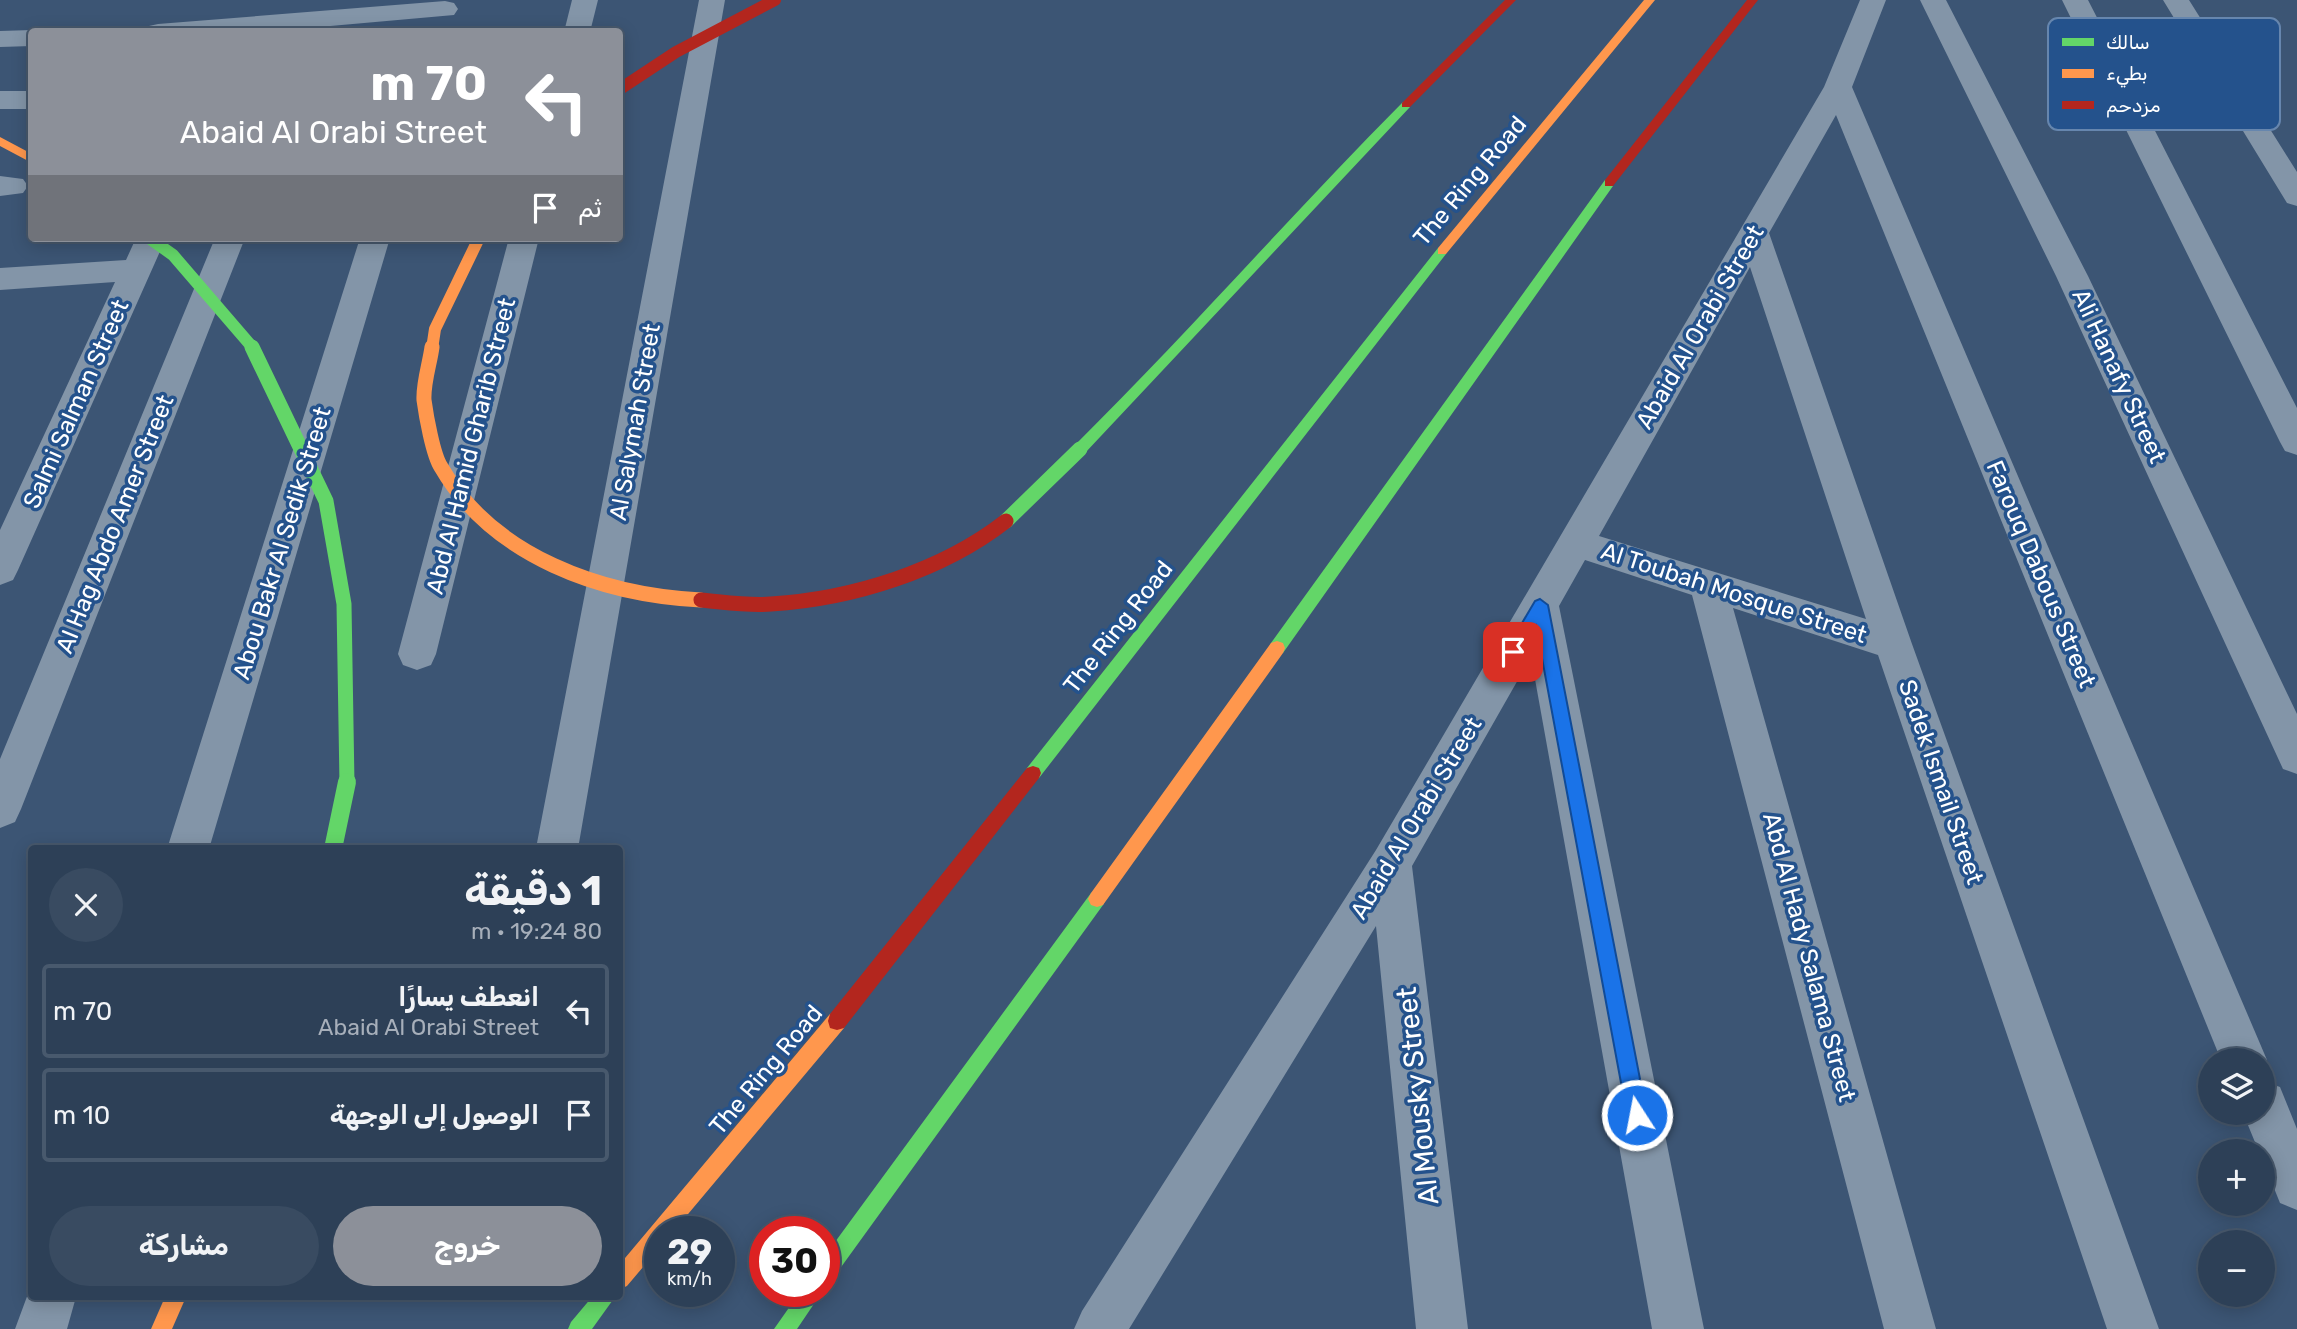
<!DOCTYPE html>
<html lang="ar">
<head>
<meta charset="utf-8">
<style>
	body { margin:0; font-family:Rubik,Vazirmatn,sans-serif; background:#394b61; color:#f1f3f6; direction:rtl; height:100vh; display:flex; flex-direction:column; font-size:26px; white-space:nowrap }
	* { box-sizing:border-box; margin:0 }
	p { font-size:23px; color:#a7afba }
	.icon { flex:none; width:38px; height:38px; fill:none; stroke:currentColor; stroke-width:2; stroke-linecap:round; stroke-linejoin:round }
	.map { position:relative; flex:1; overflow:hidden; direction:ltr }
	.panel { position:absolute; left:28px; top:845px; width:595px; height:455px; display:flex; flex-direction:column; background:#2d4057; border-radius:7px; box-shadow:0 4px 18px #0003,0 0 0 2px #48596d; direction:rtl }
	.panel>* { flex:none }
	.hud { position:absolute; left:28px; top:28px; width:595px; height:214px; border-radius:7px; box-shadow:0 4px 18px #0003,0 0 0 2px #48596d; direction:rtl; background:#8c9099; color:#fff; overflow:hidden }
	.fabs { position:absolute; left:2198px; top:1048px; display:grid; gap:14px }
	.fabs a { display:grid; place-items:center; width:77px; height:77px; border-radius:50%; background:#2d4057; box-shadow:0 4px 18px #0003,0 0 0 2px #48596d; font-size:35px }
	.speed { position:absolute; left:644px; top:1216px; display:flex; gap:14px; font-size:35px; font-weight:700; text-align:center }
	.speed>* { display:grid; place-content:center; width:91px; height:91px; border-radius:50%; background:#2d4057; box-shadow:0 4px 18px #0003,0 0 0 2px #48596d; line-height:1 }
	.speed small { font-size:18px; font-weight:400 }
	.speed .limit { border:10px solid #d22; background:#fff; color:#111 }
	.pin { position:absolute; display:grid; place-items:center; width:60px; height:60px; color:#fff; margin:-30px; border-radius:14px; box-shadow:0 4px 10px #0006 }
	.me { position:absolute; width:77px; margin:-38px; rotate:349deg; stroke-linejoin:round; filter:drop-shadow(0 0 5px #0008) }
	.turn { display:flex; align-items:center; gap:24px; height:147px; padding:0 21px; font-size:32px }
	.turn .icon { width:91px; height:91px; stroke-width:2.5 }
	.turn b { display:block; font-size:49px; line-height:60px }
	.then { display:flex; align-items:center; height:66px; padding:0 21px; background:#0003; gap:14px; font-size:26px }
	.round { display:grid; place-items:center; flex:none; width:74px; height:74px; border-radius:37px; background:#394b61 }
	.headline { display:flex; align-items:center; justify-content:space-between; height:119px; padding:0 21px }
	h1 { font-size:42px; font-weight:700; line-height:52px }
	.primary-button { display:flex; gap:14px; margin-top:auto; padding:14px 21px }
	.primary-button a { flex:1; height:80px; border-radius:42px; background:#8c9099; color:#fff; font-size:28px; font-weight:700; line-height:80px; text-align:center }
	.primary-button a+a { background:#394b61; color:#f1f3f6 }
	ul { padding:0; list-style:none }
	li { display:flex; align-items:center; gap:21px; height:94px; margin:0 14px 10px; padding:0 7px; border:4px solid #48596d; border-radius:7px }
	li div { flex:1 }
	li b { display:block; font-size:26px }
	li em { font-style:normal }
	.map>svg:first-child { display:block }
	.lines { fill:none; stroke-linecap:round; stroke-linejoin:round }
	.street { fill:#8395a8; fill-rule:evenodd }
	.fast { fill:#63d668; fill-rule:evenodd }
	.slow { fill:#ff974d; fill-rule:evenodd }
	.jam { fill:#b3261e; fill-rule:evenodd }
	.fast-bridge-far2 { stroke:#63d668; stroke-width:12 }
	.fast-bridge-far1 { stroke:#63d668; stroke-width:15 }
	.fast-bridge { stroke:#63d668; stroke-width:18 }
	.slow-bridge-far1 { stroke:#ff974d; stroke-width:12 }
	.slow-bridge { stroke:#ff974d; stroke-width:15 }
	.jam-bridge-far1 { stroke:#b3261e; stroke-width:12 }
	.jam-bridge { stroke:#b3261e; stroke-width:15 }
	.route { fill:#1a73e8; stroke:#114b97; stroke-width:2 }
	.labels { text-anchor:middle; stroke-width:7; stroke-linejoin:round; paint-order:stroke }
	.street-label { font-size:24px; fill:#fff; stroke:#24528c }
	.near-street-label { font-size:28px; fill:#fff; stroke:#24528c }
	.key { fill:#24528c; stroke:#6686ae; stroke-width:2 }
	.key-label { font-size:19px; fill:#fff }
</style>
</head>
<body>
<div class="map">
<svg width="2297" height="1329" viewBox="0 0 2297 1329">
	<rect width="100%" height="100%" fill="#3c5574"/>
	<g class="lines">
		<!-- street -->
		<path class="street" d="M572,0H598L590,32H564Z
			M699,0H725L579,843L576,849H540L537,843Z
			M1860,0H1886L1852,87L2267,1060L2263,1070V1060H2221L1836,115L1769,233L1912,644L2159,1329H2107L1878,655L1733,608L1936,1329H1884L1692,595L1585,560L1559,606L1704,1329H1652L1531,657L1412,866L1468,1329H1416L1376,926L1129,1329H1074L1082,1311L1376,850L1824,87ZM1750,267L1866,619L1599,536Z
			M1920,0H1946L2088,276L2297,714V774L2283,769L2056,276Z
			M2062,0H2088L2297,408V455L2285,451L2280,442Z
			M2163,0H2189L2297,172V206L2287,203Z
			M445,1L454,3L458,9L454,15L263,32H145L149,26L158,24Z
			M32,30L38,32H32V46L0,47V31Z
			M0,91H32V109H0Z
			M0,176L23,179L28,186L23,193L0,196Z
			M136,238H166L18,570L13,580L0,585V530L115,282L0,290V268L126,260Z
			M215,238H245L21,809L15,822L0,828V759Z
			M360,238H390L209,849H167Z
			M509,238H539L436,654L431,665L417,670L403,665L398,654Z
			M2263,1081L2280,1087L2297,1129V1210L2280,1203L2263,1161V1152H2259L2243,1113H2263Z
			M32,1283V1297H76L67,1329H15Z"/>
		<!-- fast -->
		<path class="fast" d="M1406,101L1410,103V107L1085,453H1075L1073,449L1075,445C1187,334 1291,215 1402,103Z
			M1609,179L1613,180V186L1283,653H1271L1269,648L1271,643L1605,180Z
			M1442,247L1446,248V254L1039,778L1033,780L1027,778L1025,773L1027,768L1438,248Z
			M1097,891L1103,893L1106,899L1103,905L831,1281L824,1284V1257L1091,893Z
			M800,1292H822L797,1329H774Z
			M592,1297H615L592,1329H568L571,1322Z"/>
		<!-- slow -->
		<path class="slow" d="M1644,0H1655L1446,254H1438V248Z
			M0,137L32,154V163L0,146Z
			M1277,641L1283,643L1285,648L1283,653L1103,905L1097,907L1091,905L1088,899L1091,893L1271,643Z
			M837,1012L844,1014L846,1021L844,1028L673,1232H660V1247L627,1286L620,1289V1264L830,1014Z
			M165,1297H186L172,1329H151Z"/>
		<!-- jam -->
		<path class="jam" d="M1505,0H1516L1410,107H1402V103Z
			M1747,0H1758L1613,186H1605V180Z
			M1033,766L1039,768L1041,773L1039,778L844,1028L837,1030L830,1028L828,1021L830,1014L1027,768Z"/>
		<!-- fast-bridge-far2 -->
		<path class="fast-bridge-far2" d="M149,238L173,255L254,349"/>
		<!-- fast-bridge-far1 -->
		<path class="fast-bridge-far1" d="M252,347L326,501L344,604L347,784
			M1006,521L1080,449"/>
		<!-- fast-bridge -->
		<path class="fast-bridge" d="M333,849L347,782"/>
		<!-- slow-bridge-far1 -->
		<path class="slow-bridge-far1" d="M432,349L435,329L479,238"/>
		<!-- slow-bridge -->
		<path class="slow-bridge" d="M432,347C430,363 423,383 424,400C426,415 433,455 441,467C493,557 602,595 701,600"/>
		<!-- jam-bridge-far1 -->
		<path class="jam-bridge-far1" d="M620,89L676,52L775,0"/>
		<!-- jam-bridge -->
		<path class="jam-bridge" d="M701,600C724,602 748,606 771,604C852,599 942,571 1006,521"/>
	</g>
	<!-- route -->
	<path class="route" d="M1540,599L1548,605L1647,1115L1644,1121L1637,1124L1630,1121L1627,1115L1536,626L1518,657H1507L1505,652L1535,601Z"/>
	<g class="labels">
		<!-- street labels -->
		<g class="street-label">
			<text transform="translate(1470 181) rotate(-50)" y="8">The Ring Road</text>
			<text transform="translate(1700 327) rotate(-60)" y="8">Abaid Al Orabi Street</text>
			<text transform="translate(2119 376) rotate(65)" y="8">Ali Hanafy Street</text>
			<text transform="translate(76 404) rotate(-66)" y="8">Salmi Salman Street</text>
			<text transform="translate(635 422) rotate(-80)" y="8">Al Salymah Street</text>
			<text transform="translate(471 446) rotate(-76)" y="8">Abd Al Hamid Gharib Street</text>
			<text transform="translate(115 524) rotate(-68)" y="8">Al Hag Abdo Amer Street</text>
			<text transform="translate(282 543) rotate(-73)" y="8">Abou Bakr Al Sedik Street</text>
			<text transform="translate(2041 574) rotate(67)" y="8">Farouq Dabous Street</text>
			<text transform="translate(1734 593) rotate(18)" y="8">Al Toubah Mosque Street</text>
			<text transform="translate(1118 627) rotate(-52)" y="8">The Ring Road</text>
			<text transform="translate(1941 782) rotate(71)" y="8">Sadek Ismail Street</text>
			<text transform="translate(1416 818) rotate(-59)" y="8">Abaid Al Orabi Street</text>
			<text transform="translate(1809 957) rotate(75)" y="8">Abd Al Hady Salama Street</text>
			<text transform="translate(766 1070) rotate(-50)" y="8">The Ring Road</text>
		</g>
		<!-- near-street labels -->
		<g class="near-street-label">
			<text transform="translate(1417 1096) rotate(-96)" y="10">Al Mousky Street</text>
		</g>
	</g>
	<!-- legend -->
	<rect x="2048" y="18" width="232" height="112" rx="10" class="key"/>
	<rect x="2062" y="38" width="32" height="8" fill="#63d668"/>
	<rect x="2062" y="69" width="32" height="9" fill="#ff974d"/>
	<rect x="2062" y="101" width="32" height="8" fill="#b3261e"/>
	<g class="key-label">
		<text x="2106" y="49">سالك</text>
		<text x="2106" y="80">بطيء</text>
		<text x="2106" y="112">مزدحم</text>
	</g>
</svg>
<div class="fabs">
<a><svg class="icon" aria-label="layers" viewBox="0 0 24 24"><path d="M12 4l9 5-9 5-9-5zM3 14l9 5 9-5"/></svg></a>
<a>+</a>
<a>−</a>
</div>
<div class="speed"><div>29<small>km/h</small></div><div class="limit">30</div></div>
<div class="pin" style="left:1513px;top:652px;background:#d93025"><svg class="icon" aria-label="arrive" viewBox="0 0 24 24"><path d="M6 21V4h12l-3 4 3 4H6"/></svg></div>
<svg class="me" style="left:1637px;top:1115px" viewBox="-20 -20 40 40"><circle r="17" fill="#1a73e8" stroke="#fff" stroke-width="3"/><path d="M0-11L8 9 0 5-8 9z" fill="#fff"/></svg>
<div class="hud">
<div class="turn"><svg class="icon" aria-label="left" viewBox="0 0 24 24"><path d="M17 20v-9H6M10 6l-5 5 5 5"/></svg><div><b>70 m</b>Abaid Al Orabi Street</div></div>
<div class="then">ثم<svg class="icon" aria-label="arrive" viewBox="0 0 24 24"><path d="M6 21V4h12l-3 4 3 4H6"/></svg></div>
</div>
<section class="panel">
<div class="headline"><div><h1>1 دقيقة</h1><p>80 m · 19:24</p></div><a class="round"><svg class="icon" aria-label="close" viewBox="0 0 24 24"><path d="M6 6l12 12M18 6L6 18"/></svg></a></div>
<ul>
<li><svg class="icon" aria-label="left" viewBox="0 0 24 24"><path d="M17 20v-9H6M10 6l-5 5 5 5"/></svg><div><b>انعطف يسارًا</b><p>Abaid Al Orabi Street</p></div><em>70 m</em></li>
<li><svg class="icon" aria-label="arrive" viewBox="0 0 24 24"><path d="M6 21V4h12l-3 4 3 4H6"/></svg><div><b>الوصول إلى الوجهة</b></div><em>10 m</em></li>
</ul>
<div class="primary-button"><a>خروج</a><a>مشاركة</a></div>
</section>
</div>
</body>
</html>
